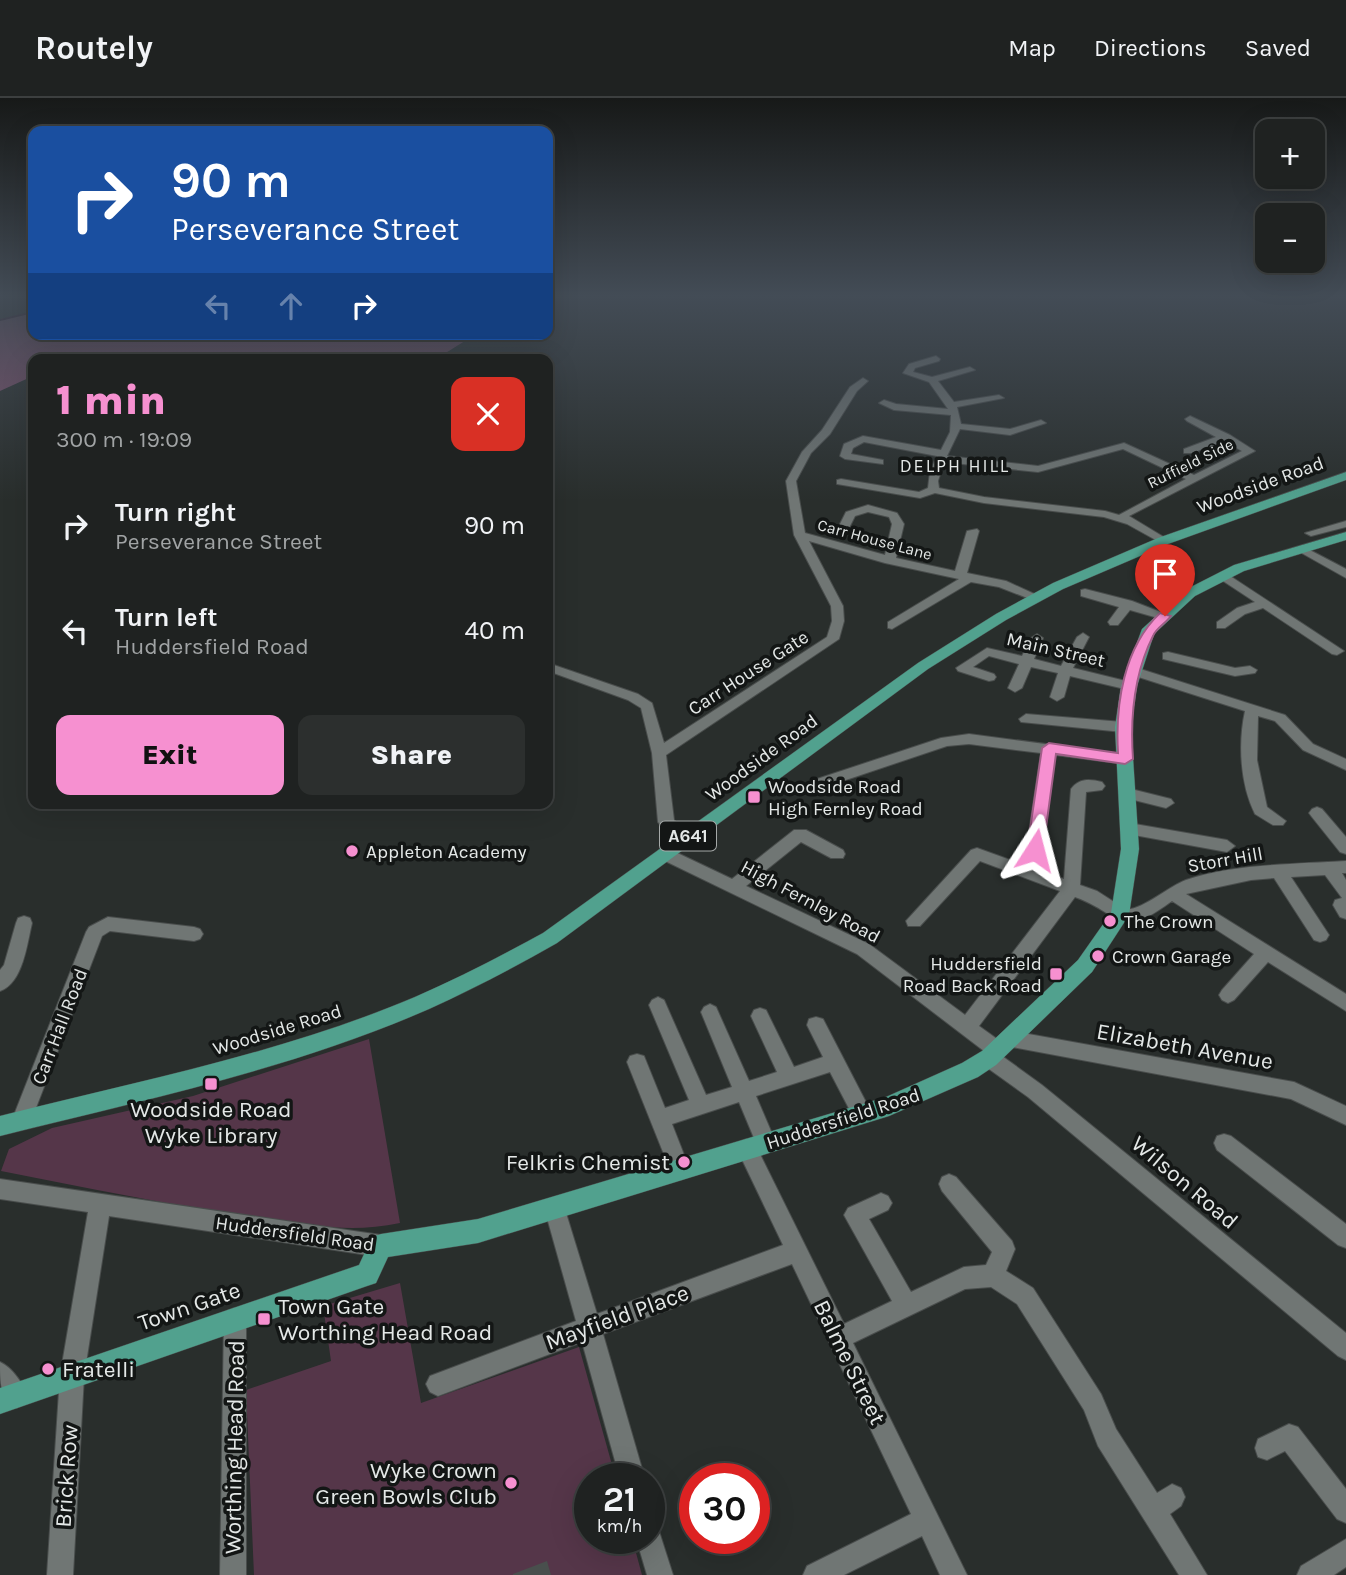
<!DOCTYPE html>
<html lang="en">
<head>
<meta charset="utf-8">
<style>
	body { margin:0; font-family:Karla,sans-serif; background:#2c2f2e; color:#f1f3f6; height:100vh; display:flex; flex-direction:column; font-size:26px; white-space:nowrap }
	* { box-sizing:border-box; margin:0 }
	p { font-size:23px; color:#a1a4a5 }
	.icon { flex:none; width:38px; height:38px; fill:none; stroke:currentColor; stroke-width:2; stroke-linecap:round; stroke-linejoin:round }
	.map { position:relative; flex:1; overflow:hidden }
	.panel { position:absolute; left:28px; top:256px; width:525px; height:455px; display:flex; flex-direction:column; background:#1f2221; border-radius:14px; box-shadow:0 7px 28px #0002,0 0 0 2px #3c3f3f }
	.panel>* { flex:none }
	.hud { position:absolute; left:28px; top:28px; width:525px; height:214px; border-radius:14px; box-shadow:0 7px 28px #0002,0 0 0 2px #3c3f3f; background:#1a4fa0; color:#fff; overflow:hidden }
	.fabs { position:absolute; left:1255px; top:21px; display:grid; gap:14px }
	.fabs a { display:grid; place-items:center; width:70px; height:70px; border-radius:14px; background:#1f2221; box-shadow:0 7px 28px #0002,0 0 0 2px #3c3f3f; font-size:35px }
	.speed { position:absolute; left:574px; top:1365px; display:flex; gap:14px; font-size:35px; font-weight:700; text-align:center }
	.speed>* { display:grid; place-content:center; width:91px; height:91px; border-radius:50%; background:#1f2221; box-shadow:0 7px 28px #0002,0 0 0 2px #3c3f3f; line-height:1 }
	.speed small { font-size:18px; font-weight:400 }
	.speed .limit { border:10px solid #d22; background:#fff; color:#111 }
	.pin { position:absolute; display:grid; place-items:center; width:60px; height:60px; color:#fff; margin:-72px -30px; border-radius:50% 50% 50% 0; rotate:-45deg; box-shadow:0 0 7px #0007 }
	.pin .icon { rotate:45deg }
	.me { position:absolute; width:77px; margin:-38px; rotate:9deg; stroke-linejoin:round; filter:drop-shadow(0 0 5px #0008) }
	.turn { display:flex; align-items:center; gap:24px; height:147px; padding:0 28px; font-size:32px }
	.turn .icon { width:91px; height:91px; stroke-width:2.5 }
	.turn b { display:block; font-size:49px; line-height:60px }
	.lanes { display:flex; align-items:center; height:66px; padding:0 28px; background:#0003; justify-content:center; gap:35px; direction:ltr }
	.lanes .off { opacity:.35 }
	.round { display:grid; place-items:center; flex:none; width:74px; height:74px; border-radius:14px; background:#2c2f2e }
	.head { display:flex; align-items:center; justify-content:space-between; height:119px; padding:0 28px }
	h1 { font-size:42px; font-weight:800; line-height:52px; color:#f690d0 }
	.action { display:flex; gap:14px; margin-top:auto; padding:14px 28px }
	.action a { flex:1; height:80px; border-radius:14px; background:#f690d0; color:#111; font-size:28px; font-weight:800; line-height:80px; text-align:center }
	.action a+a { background:#2c2f2e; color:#f1f3f6 }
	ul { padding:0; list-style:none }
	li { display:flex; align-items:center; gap:21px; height:105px; padding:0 28px }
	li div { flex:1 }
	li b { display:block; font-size:26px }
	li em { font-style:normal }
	header { display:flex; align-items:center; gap:42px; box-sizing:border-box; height:98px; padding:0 35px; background:#1f2221; border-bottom:2px solid #3c3f3f }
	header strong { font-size:33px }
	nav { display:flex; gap:38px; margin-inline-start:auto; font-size:24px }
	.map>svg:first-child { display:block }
	.green { fill:#553649 }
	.forest { fill:#835270 }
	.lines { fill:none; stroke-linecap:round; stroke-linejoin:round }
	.stream { stroke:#300623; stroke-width:2 }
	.building { fill:#494f4d }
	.minor-casing { stroke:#494d4c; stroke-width:2 }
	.major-casing { stroke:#494d4c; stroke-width:1 }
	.minor { fill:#707674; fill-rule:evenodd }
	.major { fill:#51a18e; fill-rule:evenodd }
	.route { fill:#f690d0; stroke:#a05e87; stroke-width:2 }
	.poi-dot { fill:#f690d0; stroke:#131615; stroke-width:2.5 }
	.labels { text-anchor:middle; stroke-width:7; stroke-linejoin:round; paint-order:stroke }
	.far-street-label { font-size:16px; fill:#e4e8e7; stroke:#131615 }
	.far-neighbourhood-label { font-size:18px; letter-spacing:2px; fill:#e4e8e7; stroke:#131615 }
	.shield { fill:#131615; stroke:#a5a9a8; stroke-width:2 }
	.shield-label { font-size:18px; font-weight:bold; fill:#e4e8e7 }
	.street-label { font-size:19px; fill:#e4e8e7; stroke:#131615 }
	.poi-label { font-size:19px; fill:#e4e8e7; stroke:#131615; text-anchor:start }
	.near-street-label { font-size:23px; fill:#e4e8e7; stroke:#131615 }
	.near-poi-label { font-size:23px; fill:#e4e8e7; stroke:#131615; text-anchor:end }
</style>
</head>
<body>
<header>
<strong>Routely</strong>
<nav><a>Map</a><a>Directions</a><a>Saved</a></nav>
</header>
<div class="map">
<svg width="1346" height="1477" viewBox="0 0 1346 1477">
	<rect width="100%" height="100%" fill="#292e2c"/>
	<!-- green -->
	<path class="green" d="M369,941L400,1125C353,1135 315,1128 268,1121C178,1109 89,1090 1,1073L9,1051L52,1030L193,998Z
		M400,1185L421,1305L579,1249L616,1381H590V1440H632L642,1477H254L246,1292L331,1263L323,1208Z"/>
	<!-- forest -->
	<path class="forest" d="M33,212V236H476L436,261H33V278L0,293V221L30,216Z"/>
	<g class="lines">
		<!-- stream -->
		<path class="stream" d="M0,222L33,214"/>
	</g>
	<!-- building -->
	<path class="building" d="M547,1463L551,1477H513V1476Z"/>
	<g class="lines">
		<!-- minor casing -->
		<g class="minor-casing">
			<path id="minor" d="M936,258L940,261L939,263L915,270L913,274L932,279L970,269L975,272L938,283L954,304L999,297L1004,300L957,309L961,326L1010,331L1041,322L1046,325L1010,337L960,331L947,358L1038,368L1124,345L1194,377L1242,353L1224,343L1192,355H1184V351L1216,339L1187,323L1185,321L1190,318L1230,337L1255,353L1129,418L1167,441V445L1163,446L1127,426L1104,419L984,405L935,395L920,400L837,386V382L841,381L919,394L928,390L930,373L937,358L864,344L853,350L851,356L883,362V366L845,361L840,358L844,346L863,338L941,352L950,334L951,317L894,312L879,305L884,302L896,306L948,311L929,284L903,275L909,266ZM1123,351L1186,381L1119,417L1105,413L984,399L939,390L938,383L944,364L1038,374Z
				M863,280L868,283L857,293L830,336L811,355L796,383L805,435L885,457L892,426L889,419L868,414L855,418L845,438L835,436L846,414L868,407L897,415L904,426L896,460L955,473L967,433L977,431L979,433L967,475L1006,483L1041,499L1035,503L999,489L971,484L892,531L888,530V524L959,481L885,465L809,443L843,508L844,523L839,541L666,657L674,722L691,742L683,748L677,746L658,724L652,655L641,610L628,602L548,573V565L638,596L652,605L664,645L827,539L832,523L831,508L794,437L786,383L802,354L822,332L850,289Z
				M1346,423V429L1311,438L1305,435Z
				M1302,448L1346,471V480L1298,453L1296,451Z
				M1224,474L1344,553L1337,557L1332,556L1263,510L1245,516L1225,530H1217V524L1237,510L1255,504L1220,481V475Z
				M1085,491L1132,503L1171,518L1165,522L1130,512L1118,527H1110L1108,524L1119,509L1081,498V492Z
				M1083,535L1089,539L1073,570L1134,585L1136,588L1134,591L1129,592L1070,578L1064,599L1057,603L1050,599L1058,575L1031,569L1022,590L1015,594L1008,590L1019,566L989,558L973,569L994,576L996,579L994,582L989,583L958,573L956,570L987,550L1022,558L1031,540L1037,536L1043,540L1034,561L1061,568L1077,539Z
				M1168,554L1235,570L1250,568L1257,572L1255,575L1235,578L1163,561V555Z
				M1134,569L1285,617L1313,646L1346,661V672L1303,652L1275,623L1258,618L1257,662L1267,709L1286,723L1283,727H1273L1255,716C1240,686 1238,645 1245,613L1129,576L1127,573Z
				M1026,616L1123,624L1130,629L1123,634L1021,624L1019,621Z
				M969,636L1130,657L1132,661L1130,665L1125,666L1055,657L1040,773L1064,781L1071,691C1079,680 1090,681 1102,684L1105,688L1102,692L1086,694L1080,787L1097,793L1125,811C1140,814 1169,788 1186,782C1233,766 1297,766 1346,763V775H1342L1346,782V821L1340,819L1333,807L1335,802L1342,800L1325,777L1291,779L1329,837L1326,842L1320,844L1314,842L1274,780L1251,782L1186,796L1346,896V913L1268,864L1234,902L1228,905L1222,902L1219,897L1222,892L1254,856L1172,803C1116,844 1125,817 1075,799L979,928L1004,946L1006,952L1002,958L1042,987L1346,1235V1262L1338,1258L1028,999L982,966L980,960L984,953L857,856L659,760L657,756L659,752H671L732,781L794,732H806L843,752L845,756L843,760H831L801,744L746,788L869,846L965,917L1060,793L980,763L920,828H908L906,823L971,752L977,750L1024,767L1041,655L969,646L947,648L822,690L815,685L817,681L941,640Z
				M1127,690L1171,701L1174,705L1166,710L1122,699L1119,695Z
				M1317,709L1322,711L1346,739V756L1340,754L1312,719L1309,715L1312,711Z
				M1129,725L1227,742L1235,748L1227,754L1123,735L1121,731Z
				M24,818L30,820L32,825C27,846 23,885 0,893V872L4,867L16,825L18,820Z
				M108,819L194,829L200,831L203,836L200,841L194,843L110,833L102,838L29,1028L22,1031L15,1028L12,1022L86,834L89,829Z
				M658,899L664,902L706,997L732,989L701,914L704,909L710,906L716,909L749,983L777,974L751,918L754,912L760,910L766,912L794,969L823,959L807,927L809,921L816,919L823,921L869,1010L872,1016L869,1022L862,1025L855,1022L830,974L756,998L776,1045L773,1052L766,1054L759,1052L739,1004L672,1026L690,1072L687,1079L680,1082L673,1079L627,964L630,958L637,956L644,958L665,1010L689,1002L649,907L652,902Z
				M1012,933L1294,984L1346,1008V1027L1291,1001L1012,949L1005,947L1003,941L1005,935Z
				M1224,1036L1231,1038L1346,1126V1150L1338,1147L1217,1052L1214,1045L1217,1038Z
				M747,1041L754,1044L844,1226L892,1203L844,1117L848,1110L881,1095L888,1098L892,1105L888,1112L869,1121L911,1194L964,1169L986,1167L992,1154L942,1093L939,1086L942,1079L949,1076L956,1079L1012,1143L1015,1151L1006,1173L1033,1190L1101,1296L1116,1331L1157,1395L1172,1386L1181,1390L1185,1399L1181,1408L1170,1416L1207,1477H1179L1098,1348L1084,1312L1017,1206L991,1189L965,1191L853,1245L967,1477H940L922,1438L844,1477H803L807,1468L911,1416L792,1166L603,1236L645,1381H620L582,1244L438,1298L430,1294L426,1286L430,1278L576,1223L544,1109L548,1102L555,1099L562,1102L597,1216L783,1147L737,1051L740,1044Z
				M0,1081L381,1137L389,1140L392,1148L389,1156L381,1159L109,1118L84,1278L73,1477H47L60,1278L88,1114L0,1101Z
				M235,1210L243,1213L246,1221V1477H220L224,1221L227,1213Z
				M0,1264C13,1270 22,1285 28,1298L24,1306L16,1310C0,1302 0,1283 0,1264Z
				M1289,1326L1298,1329L1346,1391V1425L1337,1421L1285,1353L1267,1362L1258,1359L1255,1350L1258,1341Z
				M649,1426L658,1430L673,1477H647L636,1440H649Z
				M1346,1441V1469L1334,1477H1297L1301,1468Z"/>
		</g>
		<!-- major casing -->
		<g class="major-casing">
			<path id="major" d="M1346,374V382L1168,446L1063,491L1006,522L928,571L557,845C515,869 473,891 429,911C292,971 144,1002 0,1038V1018C139,983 283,955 415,899C459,880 501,858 543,835L918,565L996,516L1053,485L1158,440Z
				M1346,434V442L1244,473L1195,498L1154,536L1137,588L1131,629L1139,751L1129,817L1092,874L996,967L978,979L889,1018L478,1145L388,1159L376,1185L367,1188L0,1316V1290L359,1167L372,1139L381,1136L478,1121L886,999L962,965L982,953L1078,862L1111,815L1121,751L1115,629L1121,588L1142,531L1185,492L1234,467Z"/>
		</g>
		<!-- minor -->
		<use href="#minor" class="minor"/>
		<!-- major -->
		<use href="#major" class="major"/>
	</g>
	<!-- sky -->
	<linearGradient id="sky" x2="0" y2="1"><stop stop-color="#171918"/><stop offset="0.49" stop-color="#434c56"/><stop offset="1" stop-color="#434c56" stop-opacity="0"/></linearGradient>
	<rect width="1346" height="403" fill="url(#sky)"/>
	<!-- route -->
	<path class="route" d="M1160,515L1171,518C1166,525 1156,530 1153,538C1134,576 1130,619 1133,661L1125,666L1056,656L1043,752L1041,756H1029L1027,752L1042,650L1049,645L1118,655C1115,606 1124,549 1160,515Z"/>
	<!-- markers -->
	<g class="poi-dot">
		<rect x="747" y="692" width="14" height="14" rx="3.5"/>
		<circle cx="352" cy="753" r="7"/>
		<circle cx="1110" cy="823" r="7"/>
		<circle cx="1098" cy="858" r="7"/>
		<rect x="1049" y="869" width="14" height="14" rx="3.5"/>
		<rect x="204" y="979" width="14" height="14" rx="3.5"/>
		<circle cx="684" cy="1064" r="7"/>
		<rect x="257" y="1214" width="14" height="14" rx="3.5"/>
		<circle cx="48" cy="1271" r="7"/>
		<circle cx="511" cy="1385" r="7"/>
	</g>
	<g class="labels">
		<!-- far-street labels -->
		<g class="far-street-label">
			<text transform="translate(1190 365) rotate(-26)" y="6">Ruffield Side</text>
			<text transform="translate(875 441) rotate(15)" y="6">Carr House Lane</text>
		</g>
		<!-- far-neighbourhood labels -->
		<g class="far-neighbourhood-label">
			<text x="955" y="374">DELPH HILL</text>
		</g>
		<!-- shield labels -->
		<rect class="shield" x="660" y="723.5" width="56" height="29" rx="5"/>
		<g class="shield-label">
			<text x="688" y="744">A641</text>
		</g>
		<!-- street labels -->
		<g class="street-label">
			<text transform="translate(1260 386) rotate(-20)" y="7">Woodside Road</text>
			<text transform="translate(1056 551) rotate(13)" y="7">Main Street</text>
			<text transform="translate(748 574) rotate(-33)" y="7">Carr House Gate</text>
			<text transform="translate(761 659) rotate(-36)" y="7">Woodside Road</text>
			<text transform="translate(1225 761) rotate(-10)" y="7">Storr Hill</text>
			<text transform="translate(811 803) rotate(28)" y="7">High Fernley Road</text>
			<text transform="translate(59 928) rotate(-69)" y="7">Carr Hall Road</text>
			<text transform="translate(277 931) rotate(-17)" y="7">Woodside Road</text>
			<text transform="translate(843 1020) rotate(-18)" y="7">Huddersfield Road</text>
			<text transform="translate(295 1135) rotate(8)" y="7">Huddersfield Road</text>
		</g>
		<!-- poi labels -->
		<g class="poi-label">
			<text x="768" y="695">Woodside Road<tspan x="768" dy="22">High Fernley Road</tspan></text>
			<text x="366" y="760">Appleton Academy</text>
			<text x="1124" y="830">The Crown</text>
			<text x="1112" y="865">Crown Garage</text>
			<text x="1042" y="872" text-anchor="end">Huddersfield<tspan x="1042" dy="22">Road Back Road</tspan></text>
		</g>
		<!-- near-street labels -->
		<g class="near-street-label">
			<text transform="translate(1185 948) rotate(10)" y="8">Elizabeth Avenue</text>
			<text transform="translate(1185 1084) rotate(40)" y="8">Wilson Road</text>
			<text transform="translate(189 1208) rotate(-19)" y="8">Town Gate</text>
			<text transform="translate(617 1219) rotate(-20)" y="8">Mayfield Place</text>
			<text transform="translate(850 1264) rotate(64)" y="8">Balme Street</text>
			<text transform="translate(234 1349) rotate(-89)" y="8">Worthing Head Road</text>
			<text transform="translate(66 1378) rotate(-86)" y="8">Brick Row</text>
		</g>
		<!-- near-poi labels -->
		<g class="near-poi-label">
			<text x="211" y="1019" text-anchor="middle">Woodside Road<tspan x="211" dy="26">Wyke Library</tspan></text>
			<text x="670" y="1072">Felkris Chemist</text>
			<text x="278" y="1216" text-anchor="start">Town Gate<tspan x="278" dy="26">Worthing Head Road</tspan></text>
			<text x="62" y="1279" text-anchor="start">Fratelli</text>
			<text x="497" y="1380">Wyke Crown<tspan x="497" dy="26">Green Bowls Club</tspan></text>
		</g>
	</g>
</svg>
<div class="fabs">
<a>+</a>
<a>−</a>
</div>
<div class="speed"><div>21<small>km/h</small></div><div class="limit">30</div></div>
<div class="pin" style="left:1165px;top:518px;background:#d93025"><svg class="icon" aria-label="arrive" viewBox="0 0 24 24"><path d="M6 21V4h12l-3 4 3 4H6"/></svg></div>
<svg class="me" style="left:1035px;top:752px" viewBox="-20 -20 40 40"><path d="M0-17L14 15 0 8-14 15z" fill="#f690d0" stroke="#fff" stroke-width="4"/></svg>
<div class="hud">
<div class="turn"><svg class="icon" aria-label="right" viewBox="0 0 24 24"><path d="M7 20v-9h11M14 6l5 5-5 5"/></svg><div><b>90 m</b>Perseverance Street</div></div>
<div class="lanes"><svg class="icon off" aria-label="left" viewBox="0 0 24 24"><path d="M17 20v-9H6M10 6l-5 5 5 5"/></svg><svg class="icon off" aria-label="ahead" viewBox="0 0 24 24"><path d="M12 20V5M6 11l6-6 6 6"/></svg><svg class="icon" aria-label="right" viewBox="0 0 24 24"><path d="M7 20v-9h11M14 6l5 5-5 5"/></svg></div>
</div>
<section class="panel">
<div class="head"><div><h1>1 min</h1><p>300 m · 19:09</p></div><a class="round" style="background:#d93025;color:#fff"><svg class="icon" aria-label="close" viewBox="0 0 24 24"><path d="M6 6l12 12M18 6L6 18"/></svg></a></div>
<ul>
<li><svg class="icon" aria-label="right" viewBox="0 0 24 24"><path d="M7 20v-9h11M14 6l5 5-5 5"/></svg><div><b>Turn right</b><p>Perseverance Street</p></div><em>90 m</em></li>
<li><svg class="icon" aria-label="left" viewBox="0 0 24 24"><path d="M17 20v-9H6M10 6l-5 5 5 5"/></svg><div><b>Turn left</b><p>Huddersfield Road</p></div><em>40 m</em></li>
</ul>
<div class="action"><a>Exit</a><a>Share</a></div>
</section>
</div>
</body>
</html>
